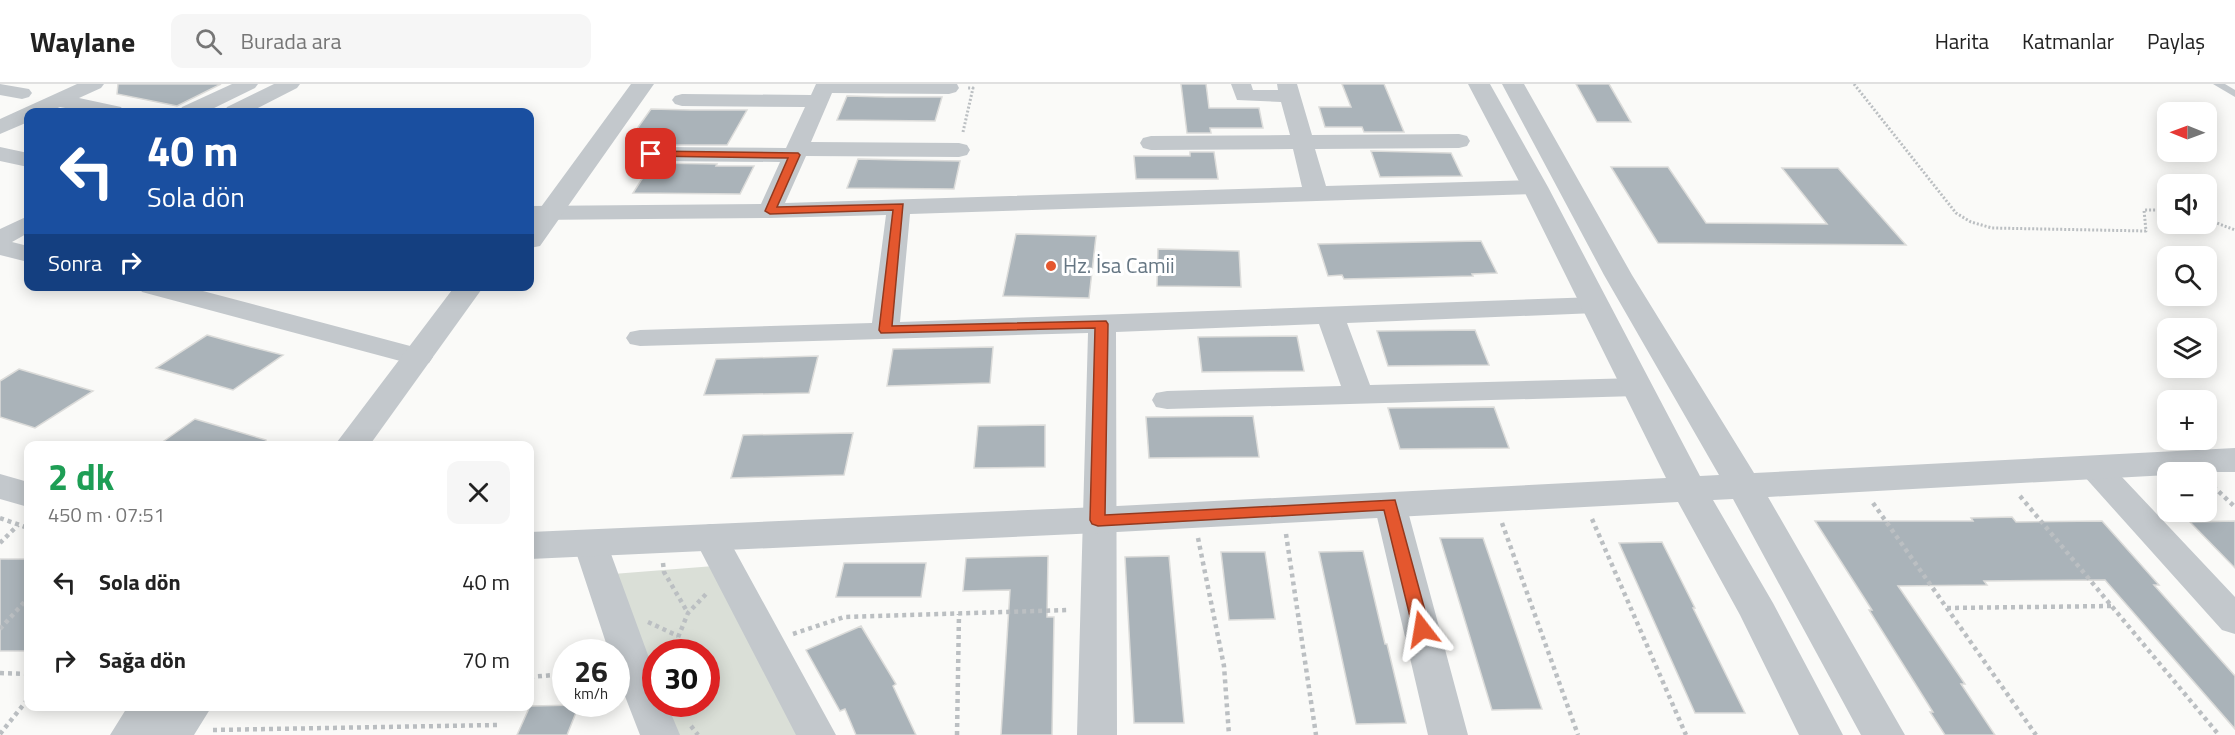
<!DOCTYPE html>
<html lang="tr">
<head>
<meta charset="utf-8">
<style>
	body { margin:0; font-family:"Titillium Web",sans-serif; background:#f6f6f6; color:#222; height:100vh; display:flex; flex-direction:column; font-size:22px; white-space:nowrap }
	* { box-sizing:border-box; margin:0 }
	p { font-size:20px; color:#767676 }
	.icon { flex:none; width:33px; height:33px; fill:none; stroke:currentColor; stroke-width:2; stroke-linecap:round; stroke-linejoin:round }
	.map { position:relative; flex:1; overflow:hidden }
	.panel { position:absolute; left:24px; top:357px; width:510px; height:270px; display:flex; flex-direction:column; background:#fff; border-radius:12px; box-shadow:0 3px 15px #0003 }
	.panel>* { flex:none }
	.guide { position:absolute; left:24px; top:24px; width:510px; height:183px; border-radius:12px; box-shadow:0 3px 15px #0003; background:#1a4fa0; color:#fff; overflow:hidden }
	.needle { width:39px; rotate:271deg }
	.buttons { position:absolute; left:2157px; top:18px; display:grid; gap:12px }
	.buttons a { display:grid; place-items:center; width:60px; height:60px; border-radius:12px; background:#fff; box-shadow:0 3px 15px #0003; font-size:30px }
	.speed { position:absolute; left:552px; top:555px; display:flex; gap:12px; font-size:30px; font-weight:700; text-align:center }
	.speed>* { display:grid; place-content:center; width:78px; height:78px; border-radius:50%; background:#fff; box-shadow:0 3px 15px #0003; line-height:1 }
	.speed small { font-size:15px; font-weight:400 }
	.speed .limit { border:9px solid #d22; background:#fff; color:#111 }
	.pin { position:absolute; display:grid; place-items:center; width:51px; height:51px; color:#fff; margin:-26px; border-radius:12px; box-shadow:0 3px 9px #0006 }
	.me { position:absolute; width:66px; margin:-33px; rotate:346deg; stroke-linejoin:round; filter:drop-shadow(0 0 4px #0008) }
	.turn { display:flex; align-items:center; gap:21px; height:126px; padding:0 24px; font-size:27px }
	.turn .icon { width:78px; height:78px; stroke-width:2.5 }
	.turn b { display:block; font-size:42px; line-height:51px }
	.then { display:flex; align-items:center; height:57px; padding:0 24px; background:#0003; gap:12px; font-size:22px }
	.round { display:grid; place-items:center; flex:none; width:63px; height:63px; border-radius:12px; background:#f6f6f6 }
	.overview { display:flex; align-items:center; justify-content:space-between; height:102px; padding:0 24px }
	h1 { font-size:36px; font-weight:700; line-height:45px; color:#1e9e55 }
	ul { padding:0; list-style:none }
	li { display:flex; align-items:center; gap:18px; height:78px; padding:0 24px }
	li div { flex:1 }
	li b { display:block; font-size:22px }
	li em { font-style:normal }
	header { display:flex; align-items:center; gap:36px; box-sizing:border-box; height:84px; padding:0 30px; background:#fff; border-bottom:2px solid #e0e0e0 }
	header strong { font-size:28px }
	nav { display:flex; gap:33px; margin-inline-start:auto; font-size:21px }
	.search { width:420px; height:54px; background:#f6f6f6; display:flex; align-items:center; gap:15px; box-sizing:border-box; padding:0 21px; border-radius:12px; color:#767676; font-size:22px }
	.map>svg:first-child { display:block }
	.green { fill:#dadfd7 }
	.building { fill:#aab3b9; stroke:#dcdcda; stroke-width:1.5 }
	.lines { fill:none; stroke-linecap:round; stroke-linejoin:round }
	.path-far1 { stroke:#bbbfc2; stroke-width:3; stroke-dasharray:2 2; stroke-linecap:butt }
	.path { stroke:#bbbfc2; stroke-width:4.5; stroke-dasharray:4 4; stroke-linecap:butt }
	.service { fill:#c3c8cc; fill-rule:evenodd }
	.minor { fill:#c3c8cc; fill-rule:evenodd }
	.tertiary { fill:#c3c8cc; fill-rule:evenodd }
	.route { fill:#e4572e; stroke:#94391e; stroke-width:1.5 }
	.poi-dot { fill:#e4572e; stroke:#fff; stroke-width:2 }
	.labels { text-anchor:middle; stroke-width:6; stroke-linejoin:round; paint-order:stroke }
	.poi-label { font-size:21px; fill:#657683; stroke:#fff; text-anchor:start }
</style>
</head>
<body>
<header>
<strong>Waylane</strong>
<div class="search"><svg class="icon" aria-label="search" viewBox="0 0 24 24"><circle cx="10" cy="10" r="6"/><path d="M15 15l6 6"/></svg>Burada ara</div>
<nav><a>Harita</a><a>Katmanlar</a><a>Paylaş</a></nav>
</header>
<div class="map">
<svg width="2235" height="651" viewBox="0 0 2235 651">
	<rect width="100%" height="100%" fill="#fafaf8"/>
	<!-- green -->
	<path class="green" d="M714,482L802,651H679L665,620H706V568H656L655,597L613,490Z"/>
	<!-- building -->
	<path class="building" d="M118,0H221L177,22L117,10Z
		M1181,0H1206L1209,24H1259L1263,44H1210L1211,49H1187Z
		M1342,0H1384L1404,48H1364L1362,43H1325L1319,23H1351Z
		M1576,0H1609L1631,38H1597Z
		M847,12L886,13H942L935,37L837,36Z
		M651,25L691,26H747L727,61H663L670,50L634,49Z
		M1371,67L1451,69L1462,92L1380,93Z
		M1190,68H1214L1218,95H1136L1134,72H1190Z
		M858,75L900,76L960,77L954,105L847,104Z
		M652,79L717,80L716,82H754L740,110L633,109Z
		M1611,83H1668L1706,139L1827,140L1782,84H1838L1906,161L1658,159Z
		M1016,150L1096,152L1089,214L1003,212Z
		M1481,157L1497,189L1472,190L1473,192L1344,195L1342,191L1328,192L1318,160Z
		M1158,165L1239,167L1241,203L1157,202Z
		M1475,246L1489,281L1388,282L1377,247Z
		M207,251L251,263L283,271L233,306L156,284Z
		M1297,252L1304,287L1202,288L1198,253Z
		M993,263L990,299L887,302L893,265Z
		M818,272L809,309L704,311L716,275Z
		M19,285L63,298L93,307L35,344L0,333V297Z
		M1494,323L1509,364L1400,365L1388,324Z
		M1253,332L1259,373L1149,374L1146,333Z
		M195,335L266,356L265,362H157Z
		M1045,341V383L974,384L978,342Z
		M853,349L844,391L731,394L743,351Z
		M2012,433L2016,438L2102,437L2159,501H2154L2235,592V645L2105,496L1984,497L1987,501L1898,502L1965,600H1961L1995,651H1945L1930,628H1933L1869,526H1872L1815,437H1973L1971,434Z
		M2235,437V484L2190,438Z
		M1440,454H1483L1542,625L1492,626Z
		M1662,458L1695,524H1693L1745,629H1695L1619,459Z
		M1363,467L1385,560H1387L1406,639L1356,640L1319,468Z
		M1221,468H1265L1275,535L1229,536Z
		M1048,472L1047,533H1054L1052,651H1001L1010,506L963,507L966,474Z
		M1169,472L1184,639H1134L1125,473Z
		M0,475H28V567H0Z
		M844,479H926L921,513H836Z
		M861,542L896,600L893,602L916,651H856L845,625L840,627L806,566Z
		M579,621L567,651H517L530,622Z"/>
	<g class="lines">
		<!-- path-far1 -->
		<path class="path-far1" d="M1854,0L1956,129L1971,138L1992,144L2146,147L2144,126H2168
			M963,48L973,4H968
			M2206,135L2235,146"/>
		<!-- path -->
		<path class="path" d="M2213,402L2235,423
			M2020,412L2219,651
			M1873,419L2036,651
			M0,434L28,444
			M1592,435L1686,651
			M1502,439L1578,651
			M1286,450L1316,651
			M1198,454L1224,582L1229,651
			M0,459L18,441
			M663,479L664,488L688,529
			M1947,524L2111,522
			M648,538L678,552
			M0,545L28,514
			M793,550L844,533L1068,526
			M672,568L688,529L708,508
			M0,589L28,590
			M530,593L566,590
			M691,642L698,651
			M213,646L497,641
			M0,650L28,615
			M957,651L959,530"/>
		<!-- service -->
		<path class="service" d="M2213,0H2225L2235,6V13Z"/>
		<!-- minor -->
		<path class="minor" d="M0,0L29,5L32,9L29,13L22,15L0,11Z
			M77,0H104L101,4L79,14L121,23L124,28H86L60,23L48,28H28V38L0,50V35Z
			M232,0H258L255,4L206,28H179L182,23Z
			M274,0H300L297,4L250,28H224L227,23Z
			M816,0H957L959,4L956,8L949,10L832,9L811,58L959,59L967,61L970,66L967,71L959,73L806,72L785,119L1302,103L1293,65L1151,66L1143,64L1140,59L1143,54L1151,52L1290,51L1281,18L1237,16L1231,0H1251L1253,6H1278L1277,0H1297L1312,51L1459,50L1467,52L1470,57L1467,62L1459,64L1315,65L1326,102L1535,96L1543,98L1547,103L1543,108L1535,110L910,130L900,238L1596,213L1606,215L1609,221L1606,227L1596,229L1347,239L1370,301L1637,294L1647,296L1652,303L1647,310L1637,312L1167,325L1156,323L1152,316L1156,309L1167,307L1341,302L1319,240L1116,248L1117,651H1077L1088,249L640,262L630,260L626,254L630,248L640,246L872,239L886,131L770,134L530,136V122L761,120L780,78L651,77L643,75L640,70L643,65L651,63L786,64L805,23L682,22L675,20L672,16L675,12L682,10L811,11Z
			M0,63L28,69V83L0,77Z
			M28,132V149L12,158L28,162V178L0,171V145Z
			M138,202H184L429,267L433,273L429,279L419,282L142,208Z
			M2094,372L2105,375L2235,513V550L2222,546L2083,391L2078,383L2083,375Z
			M1390,409L1402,412L1406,420L1468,651H1428L1374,420L1378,412Z
			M710,440L722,443L836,651H796L693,452L698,443Z
			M590,447L602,450L607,459L656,593V620H667L680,651H640L616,589V568H609L573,459L578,450Z"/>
		<!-- tertiary -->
		<path class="tertiary" d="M631,0H654L540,162L530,164V138Z
			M1468,0H1490L1548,103L1700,392L1719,391L1604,191L1502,0H1524L1632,191L1754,389L2235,364V388H2168V391L1768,413L1905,651H1861L1733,415L1713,416L1773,519L1843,651H1799L1740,531L1678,418L1098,449L530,475V448L1098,423L1666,394L1522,103Z
			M455,202H484L369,362H334Z
			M0,390L28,398V423L0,415Z
			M128,622H212L194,651H110Z"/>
	</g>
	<!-- route -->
	<path class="route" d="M651,67L798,69L800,71L777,123L903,120L892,242L1106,237L1108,240L1105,431L1395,416L1430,545L1428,550L1422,552L1416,550L1413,545L1384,426L1098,442L1092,440L1090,436L1095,244L881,249L879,246L893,126L770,130L765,127L788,74L648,72L646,70Z"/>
	<!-- markers -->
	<circle class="poi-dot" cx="1051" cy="182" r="6"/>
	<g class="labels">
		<!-- poi labels -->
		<g class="poi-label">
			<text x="1063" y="189">Hz. İsa Camii</text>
		</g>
	</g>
</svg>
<div class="buttons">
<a><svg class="needle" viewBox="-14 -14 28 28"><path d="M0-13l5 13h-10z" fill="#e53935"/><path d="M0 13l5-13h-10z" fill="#767676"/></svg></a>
<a><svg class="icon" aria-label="sound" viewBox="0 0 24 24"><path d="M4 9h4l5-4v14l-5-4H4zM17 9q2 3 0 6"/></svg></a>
<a><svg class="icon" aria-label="search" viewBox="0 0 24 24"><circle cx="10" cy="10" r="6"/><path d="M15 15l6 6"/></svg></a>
<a><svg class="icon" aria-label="layers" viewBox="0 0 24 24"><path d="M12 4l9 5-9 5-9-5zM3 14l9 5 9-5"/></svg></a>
<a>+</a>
<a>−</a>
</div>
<div class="speed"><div>26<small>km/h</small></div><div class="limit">30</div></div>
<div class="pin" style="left:651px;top:70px;background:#d93025"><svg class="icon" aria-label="arrive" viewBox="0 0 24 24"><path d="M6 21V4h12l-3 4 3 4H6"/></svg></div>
<svg class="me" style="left:1422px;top:545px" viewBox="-20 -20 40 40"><path d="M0-17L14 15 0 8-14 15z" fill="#e4572e" stroke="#fff" stroke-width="4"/></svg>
<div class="guide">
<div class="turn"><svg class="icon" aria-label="left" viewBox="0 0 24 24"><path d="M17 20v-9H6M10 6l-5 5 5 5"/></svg><div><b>40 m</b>Sola dön</div></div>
<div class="then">Sonra<svg class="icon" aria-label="right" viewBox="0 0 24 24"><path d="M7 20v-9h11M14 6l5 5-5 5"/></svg></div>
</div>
<section class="panel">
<div class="overview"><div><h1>2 dk</h1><p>450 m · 07:51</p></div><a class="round"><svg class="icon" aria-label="close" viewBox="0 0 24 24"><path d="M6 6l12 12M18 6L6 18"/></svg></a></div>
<ul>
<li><svg class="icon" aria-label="left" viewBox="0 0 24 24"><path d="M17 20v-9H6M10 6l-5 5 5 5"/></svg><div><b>Sola dön</b></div><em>40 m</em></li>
<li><svg class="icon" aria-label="right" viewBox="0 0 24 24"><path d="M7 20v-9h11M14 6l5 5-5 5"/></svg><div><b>Sağa dön</b></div><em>70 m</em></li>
</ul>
</section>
</div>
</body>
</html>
